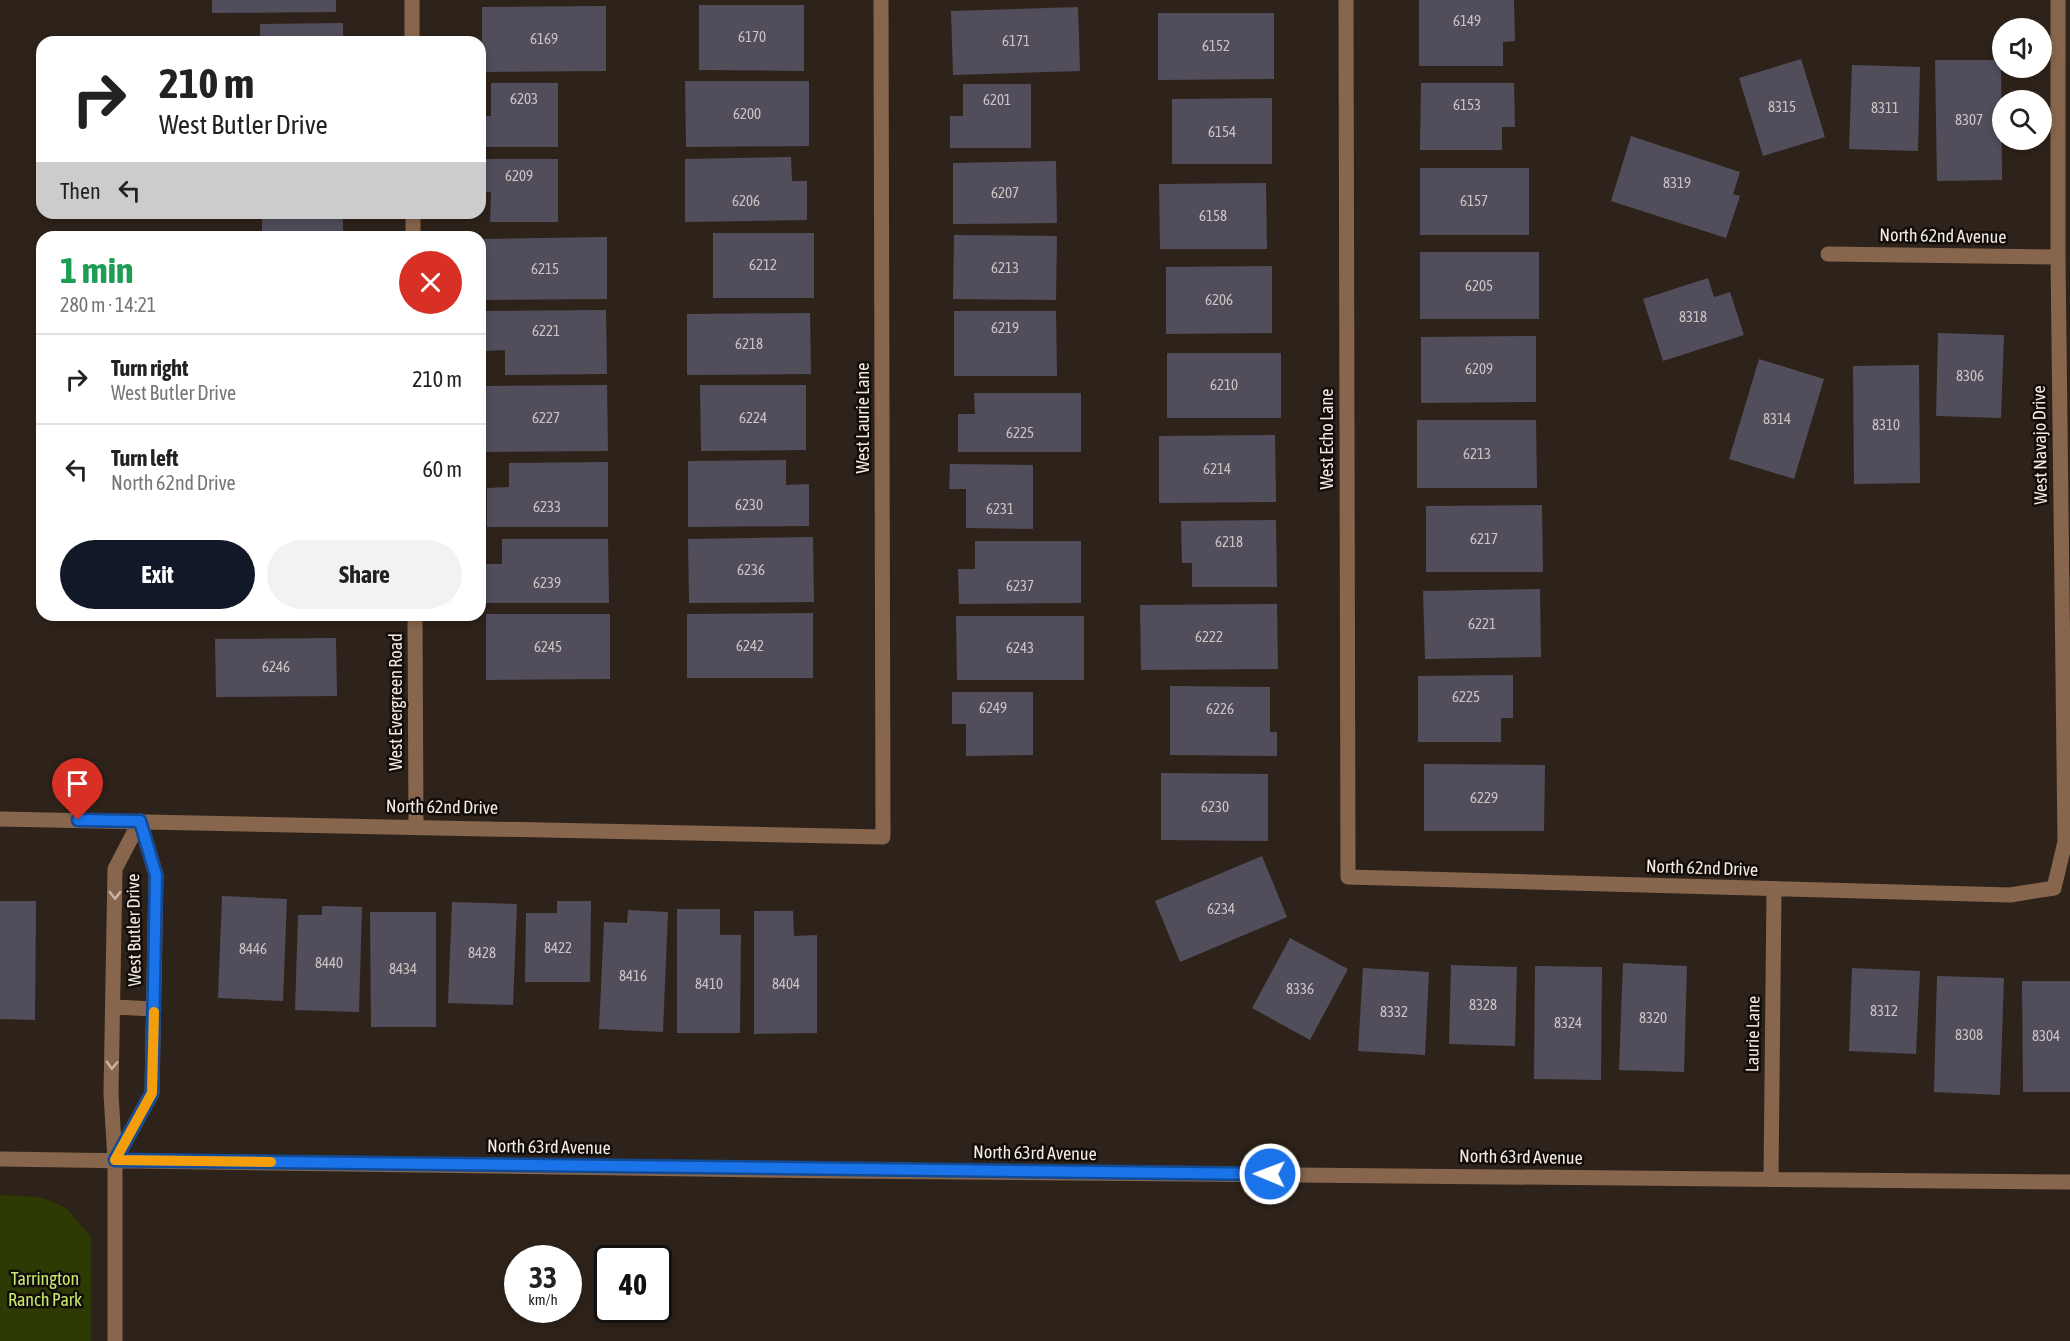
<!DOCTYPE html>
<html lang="en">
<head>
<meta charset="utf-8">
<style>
	body { margin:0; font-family:"Asap Condensed",sans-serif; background:#f2f2f2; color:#222; height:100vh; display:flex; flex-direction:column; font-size:22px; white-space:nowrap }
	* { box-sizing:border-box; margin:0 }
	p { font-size:20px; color:#767676 }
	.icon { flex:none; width:33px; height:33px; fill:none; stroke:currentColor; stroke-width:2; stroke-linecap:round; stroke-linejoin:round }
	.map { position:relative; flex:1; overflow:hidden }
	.panel { position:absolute; left:36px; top:231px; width:450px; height:390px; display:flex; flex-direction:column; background:#fff; border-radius:18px; box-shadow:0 3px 9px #0003 }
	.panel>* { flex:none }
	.guide { position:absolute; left:36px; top:36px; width:450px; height:183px; border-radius:18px; box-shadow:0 3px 9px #0003; background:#fff; color:#222; overflow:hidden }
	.tools { position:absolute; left:1992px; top:18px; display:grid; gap:12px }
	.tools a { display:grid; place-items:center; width:60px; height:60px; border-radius:50%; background:#fff; box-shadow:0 3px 9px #0003; font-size:30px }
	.speed { position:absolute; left:504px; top:1245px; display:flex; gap:12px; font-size:30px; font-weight:700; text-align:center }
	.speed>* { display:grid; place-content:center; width:78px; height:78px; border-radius:50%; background:#fff; box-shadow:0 3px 9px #0003; line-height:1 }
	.speed small { font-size:15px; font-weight:400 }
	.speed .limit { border:3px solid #111; border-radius:9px; background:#fff; color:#111 }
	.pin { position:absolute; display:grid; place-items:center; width:51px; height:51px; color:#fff; margin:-62px -26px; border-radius:50% 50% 50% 0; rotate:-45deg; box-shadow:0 0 6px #0007 }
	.pin .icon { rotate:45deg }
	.me { position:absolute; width:66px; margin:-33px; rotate:271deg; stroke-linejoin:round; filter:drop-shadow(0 0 4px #0008) }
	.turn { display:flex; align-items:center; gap:21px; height:126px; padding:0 24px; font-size:27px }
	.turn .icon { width:78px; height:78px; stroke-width:2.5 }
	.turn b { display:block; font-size:42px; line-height:51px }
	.then { display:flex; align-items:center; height:57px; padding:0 24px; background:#0003; gap:12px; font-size:22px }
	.round { display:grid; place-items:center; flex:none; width:63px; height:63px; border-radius:32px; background:#f2f2f2 }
	.overview { display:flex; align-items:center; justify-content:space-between; height:102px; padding:0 24px }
	h1 { font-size:36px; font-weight:700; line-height:45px; color:#1e9e55 }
	.cta { display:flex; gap:12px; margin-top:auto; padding:12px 24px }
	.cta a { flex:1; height:69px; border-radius:36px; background:#111827; color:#fff; font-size:24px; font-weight:700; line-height:69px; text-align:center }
	.cta a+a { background:#f2f2f2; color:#222 }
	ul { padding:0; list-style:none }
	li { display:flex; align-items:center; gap:18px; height:90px; padding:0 24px; border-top:2px solid #e0e0e0 }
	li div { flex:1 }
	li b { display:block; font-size:22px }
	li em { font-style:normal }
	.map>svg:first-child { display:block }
	.green { fill:#2d3a04 }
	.building { fill:#514d5b }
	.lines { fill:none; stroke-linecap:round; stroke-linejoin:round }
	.minor { stroke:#88664d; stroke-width:15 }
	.oneway { stroke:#c8b5a8 }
	.route-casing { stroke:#114b97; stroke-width:15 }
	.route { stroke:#1a73e8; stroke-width:10 }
	.slow { stroke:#f59e0b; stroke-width:10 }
	.labels { text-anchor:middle; stroke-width:5; stroke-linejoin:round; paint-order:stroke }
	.number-label { font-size:15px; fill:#cac3c2 }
	.street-label { font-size:18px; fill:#f2eae4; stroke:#120d09 }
	.park-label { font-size:18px; fill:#c5ea6e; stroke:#120d09 }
</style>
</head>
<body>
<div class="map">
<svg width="2070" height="1341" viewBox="0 0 2070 1341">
	<rect width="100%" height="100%" fill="#2e231a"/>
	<!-- green -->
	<path class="green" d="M0,1195L38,1197L54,1202L67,1209L91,1237V1341H0Z"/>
	<!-- building -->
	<path class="building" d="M212,0H336V12L212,13Z
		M1419,0H1514L1515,41L1503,42V66H1419Z
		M699,5H804V71L699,70Z
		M606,6V71L482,72V7Z
		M1078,7L1080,71L953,75L951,11Z
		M1158,13H1274V79L1158,80Z
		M343,23V42H260V24Z
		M1801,59L1825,137L1763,156L1739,78Z
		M1935,60H2001L2002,180L1937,181Z
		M1852,65L1920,67L1918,151L1849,149Z
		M685,81H809V146L686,147Z
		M491,83H558V147H480V116H491Z
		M1421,83H1514L1515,127H1502V150H1420Z
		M963,84H1031V148H950V116H963Z
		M1272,98V164H1172V99Z
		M1631,136L1740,172L1733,194L1740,196L1726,238L1611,201Z
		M791,157L792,181H807V220L685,222V159Z
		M480,159H558V222H490L491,192H480Z
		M1056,161L1057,223L953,224V163Z
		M1420,168H1529V235H1420Z
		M1266,183L1267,249H1160L1159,184Z
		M262,213H343V237H262Z
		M713,233H814V298H713Z
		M954,235L1057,236L1056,300L953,299Z
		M607,237V299L484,300V239Z
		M1420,252H1539V319H1420Z
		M1272,266V333L1166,334V267Z
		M1708,278L1714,297L1730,292L1744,335L1663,361L1643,299Z
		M606,310L607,374L505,375V350L486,351V311Z
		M954,311H1056L1057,376H954Z
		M810,313L811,374L687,375V314Z
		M1938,333L2004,335L2001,418L1936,416Z
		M1536,336V402L1421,403V337Z
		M1167,353H1281V418H1167Z
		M1759,359L1824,379L1794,479L1729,459Z
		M1919,365L1920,483L1854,484L1853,366Z
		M607,385L608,451L484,452L483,386Z
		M700,385H806V450L701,451Z
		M974,393H1081V452H958V414H975Z
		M1417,420H1536L1537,488H1417Z
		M1275,435L1276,502L1159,503V436Z
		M786,460V485L809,484V526L688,527V461Z
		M608,462V527H487V488L509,487V463Z
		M950,464L1033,465V529L966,528V489H949Z
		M1542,505L1543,572H1426V506Z
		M1276,520L1277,587H1192V563H1182L1181,521Z
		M813,537L814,602L689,603L688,539Z
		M502,539H608L609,603H486V564H502Z
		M975,541H1081V603L959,604L958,569H975Z
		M1540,589L1541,657L1425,659L1423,591Z
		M1277,604L1278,669L1141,670L1140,605Z
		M813,613V678H687V614Z
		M486,614H610V679L486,680Z
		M264,615H337V619H264Z
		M956,616H1084V680H957Z
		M336,638L337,696L216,697L215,639Z
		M1513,675V718H1501V742H1418V676Z
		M1170,686L1270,687V732H1277V756L1170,755Z
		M952,692H1033V755L966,756V724H952Z
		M1424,764L1545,765L1544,831H1424Z
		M1161,773L1268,774V841L1161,840Z
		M1262,856L1287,917L1180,962L1155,901Z
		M222,896L287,899L283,1001L218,998Z
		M0,901H36L35,1020L0,1019Z
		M557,901H591L590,982H525L526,913H557Z
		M452,902L517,904L513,1005L448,1003Z
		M322,906L362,907L359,1012L295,1010L298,915H322Z
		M677,909H720V935H741L740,1033H677Z
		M628,910L668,912L663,1032L599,1029L604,922L627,923Z
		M754,911H793L794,936L817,935V1033L754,1034Z
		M370,912H436V1027H371Z
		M1290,938L1348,969L1310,1040L1252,1008Z
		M1623,963L1687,966L1684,1072L1619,1070Z
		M1451,965L1517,967L1515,1046L1449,1044Z
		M1535,966L1602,967L1601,1080L1534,1079Z
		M1363,968L1429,972L1425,1055L1358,1051Z
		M1852,968L1920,971L1916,1054L1849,1051Z
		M1937,976L2004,978L2000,1095L1934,1092Z
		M2022,981H2070V1092H2023Z"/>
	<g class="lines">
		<!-- minor -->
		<path class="minor" d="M412,0V42
			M1346,0L1348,877L2010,895L2054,888L2065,842L2058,257V0
			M413,213V237
			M1828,254L2058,257
			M415,615L416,826
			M0,819L883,837L881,0
			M114,1007L154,1009
			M0,1159L840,1171L2070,1182
			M115,1160L152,1093L156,875L140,821
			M1771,1179L1774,890
			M115,1341V1160L111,1094L115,869L140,821"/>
	</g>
	<!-- one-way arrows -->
	<defs><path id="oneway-chevron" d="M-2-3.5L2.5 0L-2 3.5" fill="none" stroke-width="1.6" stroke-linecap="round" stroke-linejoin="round" transform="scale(1.5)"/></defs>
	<g class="oneway">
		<use href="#oneway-chevron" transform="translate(115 895) rotate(90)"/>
		<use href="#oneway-chevron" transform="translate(112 1065) rotate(92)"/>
	</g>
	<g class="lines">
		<!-- route casing -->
		<g class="route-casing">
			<path id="route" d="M78,820L140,821L156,875L152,1093L115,1160L1270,1174"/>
		</g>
		<!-- route -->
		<use href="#route" class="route"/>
		<!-- slow -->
		<path class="slow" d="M154,1012L152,1093L115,1160L271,1162"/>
	</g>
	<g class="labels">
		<!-- number labels -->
		<g class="number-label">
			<text x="1467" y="26">6149</text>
			<text x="752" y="42">6170</text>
			<text x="544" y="44">6169</text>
			<text x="1016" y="46">6171</text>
			<text x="1216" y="51">6152</text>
			<text x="524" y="104">6203</text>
			<text x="997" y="105">6201</text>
			<text x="1467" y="110">6153</text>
			<text x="1782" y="112">8315</text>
			<text x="1885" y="113">8311</text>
			<text x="747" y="119">6200</text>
			<text x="1969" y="125">8307</text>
			<text x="1222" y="137">6154</text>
			<text x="519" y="181">6209</text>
			<text x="1677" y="188">8319</text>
			<text x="1005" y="198">6207</text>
			<text x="746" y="206">6206</text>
			<text x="1474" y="206">6157</text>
			<text x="1213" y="221">6158</text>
			<text x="763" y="270">6212</text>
			<text x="1005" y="273">6213</text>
			<text x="545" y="274">6215</text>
			<text x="1479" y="291">6205</text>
			<text x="1219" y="305">6206</text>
			<text x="1693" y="322">8318</text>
			<text x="1005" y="333">6219</text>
			<text x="546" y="336">6221</text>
			<text x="749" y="349">6218</text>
			<text x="1479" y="374">6209</text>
			<text x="1970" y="381">8306</text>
			<text x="1224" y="390">6210</text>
			<text x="546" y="423">6227</text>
			<text x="753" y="423">6224</text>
			<text x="1777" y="424">8314</text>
			<text x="1886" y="430">8310</text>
			<text x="1020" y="438">6225</text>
			<text x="1477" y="459">6213</text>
			<text x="1217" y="474">6214</text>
			<text x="749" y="510">6230</text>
			<text x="547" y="512">6233</text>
			<text x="1000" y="514">6231</text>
			<text x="1484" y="544">6217</text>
			<text x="1229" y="547">6218</text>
			<text x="751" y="575">6236</text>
			<text x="547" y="588">6239</text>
			<text x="1020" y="591">6237</text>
			<text x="1482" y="629">6221</text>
			<text x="1209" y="642">6222</text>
			<text x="750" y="651">6242</text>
			<text x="548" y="652">6245</text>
			<text x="1020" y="653">6243</text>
			<text x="276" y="672">6246</text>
			<text x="1466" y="702">6225</text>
			<text x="993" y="713">6249</text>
			<text x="1220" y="714">6226</text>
			<text x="1484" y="803">6229</text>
			<text x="1215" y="812">6230</text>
			<text x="1221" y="914">6234</text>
			<text x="558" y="953">8422</text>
			<text x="253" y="954">8446</text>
			<text x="482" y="958">8428</text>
			<text x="329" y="968">8440</text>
			<text x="403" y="974">8434</text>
			<text x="633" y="981">8416</text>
			<text x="709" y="989">8410</text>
			<text x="786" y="989">8404</text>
			<text x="1300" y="994">8336</text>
			<text x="1483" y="1010">8328</text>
			<text x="1884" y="1016">8312</text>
			<text x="1394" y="1017">8332</text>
			<text x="1653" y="1023">8320</text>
			<text x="1568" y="1028">8324</text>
			<text x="1969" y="1040">8308</text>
			<text x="2046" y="1041">8304</text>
		</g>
		<!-- street labels -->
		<g class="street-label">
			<text transform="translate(1943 236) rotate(1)" y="6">North 62nd Avenue</text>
			<text transform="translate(863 418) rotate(-90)" y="6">West Laurie Lane</text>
			<text transform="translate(1327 439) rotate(-90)" y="6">West Echo Lane</text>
			<text transform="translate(2040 445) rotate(-91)" y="6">West Navajo Drive</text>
			<text transform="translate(396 702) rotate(-90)" y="6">West Evergreen Road</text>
			<text transform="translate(442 807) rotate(1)" y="6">North 62nd Drive</text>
			<text transform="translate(1702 868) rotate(2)" y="6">North 62nd Drive</text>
			<text transform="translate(134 930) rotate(-91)" y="6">West Butler Drive</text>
			<text transform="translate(1753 1034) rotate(-89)" y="6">Laurie Lane</text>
			<text transform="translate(549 1147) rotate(1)" y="6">North 63rd Avenue</text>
			<text transform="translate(1035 1153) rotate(1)" y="6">North 63rd Avenue</text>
			<text transform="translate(1521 1157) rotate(1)" y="6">North 63rd Avenue</text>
		</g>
		<!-- park labels -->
		<g class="park-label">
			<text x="45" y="1285">Tarrington<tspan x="45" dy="21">Ranch Park</tspan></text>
		</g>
	</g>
</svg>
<div class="tools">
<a><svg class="icon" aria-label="sound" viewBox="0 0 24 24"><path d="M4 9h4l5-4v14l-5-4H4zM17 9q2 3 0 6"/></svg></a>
<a><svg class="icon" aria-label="search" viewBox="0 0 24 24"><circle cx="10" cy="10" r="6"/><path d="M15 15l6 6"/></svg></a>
</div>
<div class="speed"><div>33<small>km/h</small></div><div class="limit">40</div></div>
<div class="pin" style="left:78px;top:820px;background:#d93025"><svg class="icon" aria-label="arrive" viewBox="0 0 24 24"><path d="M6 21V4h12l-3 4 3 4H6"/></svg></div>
<svg class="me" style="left:1270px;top:1174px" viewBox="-20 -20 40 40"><circle r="17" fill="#1a73e8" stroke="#fff" stroke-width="3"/><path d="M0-11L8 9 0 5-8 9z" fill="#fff"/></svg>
<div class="guide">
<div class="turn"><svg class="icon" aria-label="right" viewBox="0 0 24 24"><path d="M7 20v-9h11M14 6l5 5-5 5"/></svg><div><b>210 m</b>West Butler Drive</div></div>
<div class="then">Then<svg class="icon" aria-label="left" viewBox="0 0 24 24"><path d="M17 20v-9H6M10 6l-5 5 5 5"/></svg></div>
</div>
<section class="panel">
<div class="overview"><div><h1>1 min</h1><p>280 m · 14:21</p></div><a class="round" style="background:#d93025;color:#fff"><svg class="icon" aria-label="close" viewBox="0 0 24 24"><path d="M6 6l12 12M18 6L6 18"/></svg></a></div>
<ul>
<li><svg class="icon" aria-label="right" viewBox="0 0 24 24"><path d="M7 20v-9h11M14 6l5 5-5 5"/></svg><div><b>Turn right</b><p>West Butler Drive</p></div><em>210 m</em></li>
<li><svg class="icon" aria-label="left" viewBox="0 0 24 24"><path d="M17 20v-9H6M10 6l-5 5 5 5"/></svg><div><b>Turn left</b><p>North 62nd Drive</p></div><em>60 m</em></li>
</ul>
<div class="cta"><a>Exit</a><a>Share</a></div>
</section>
</div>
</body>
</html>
